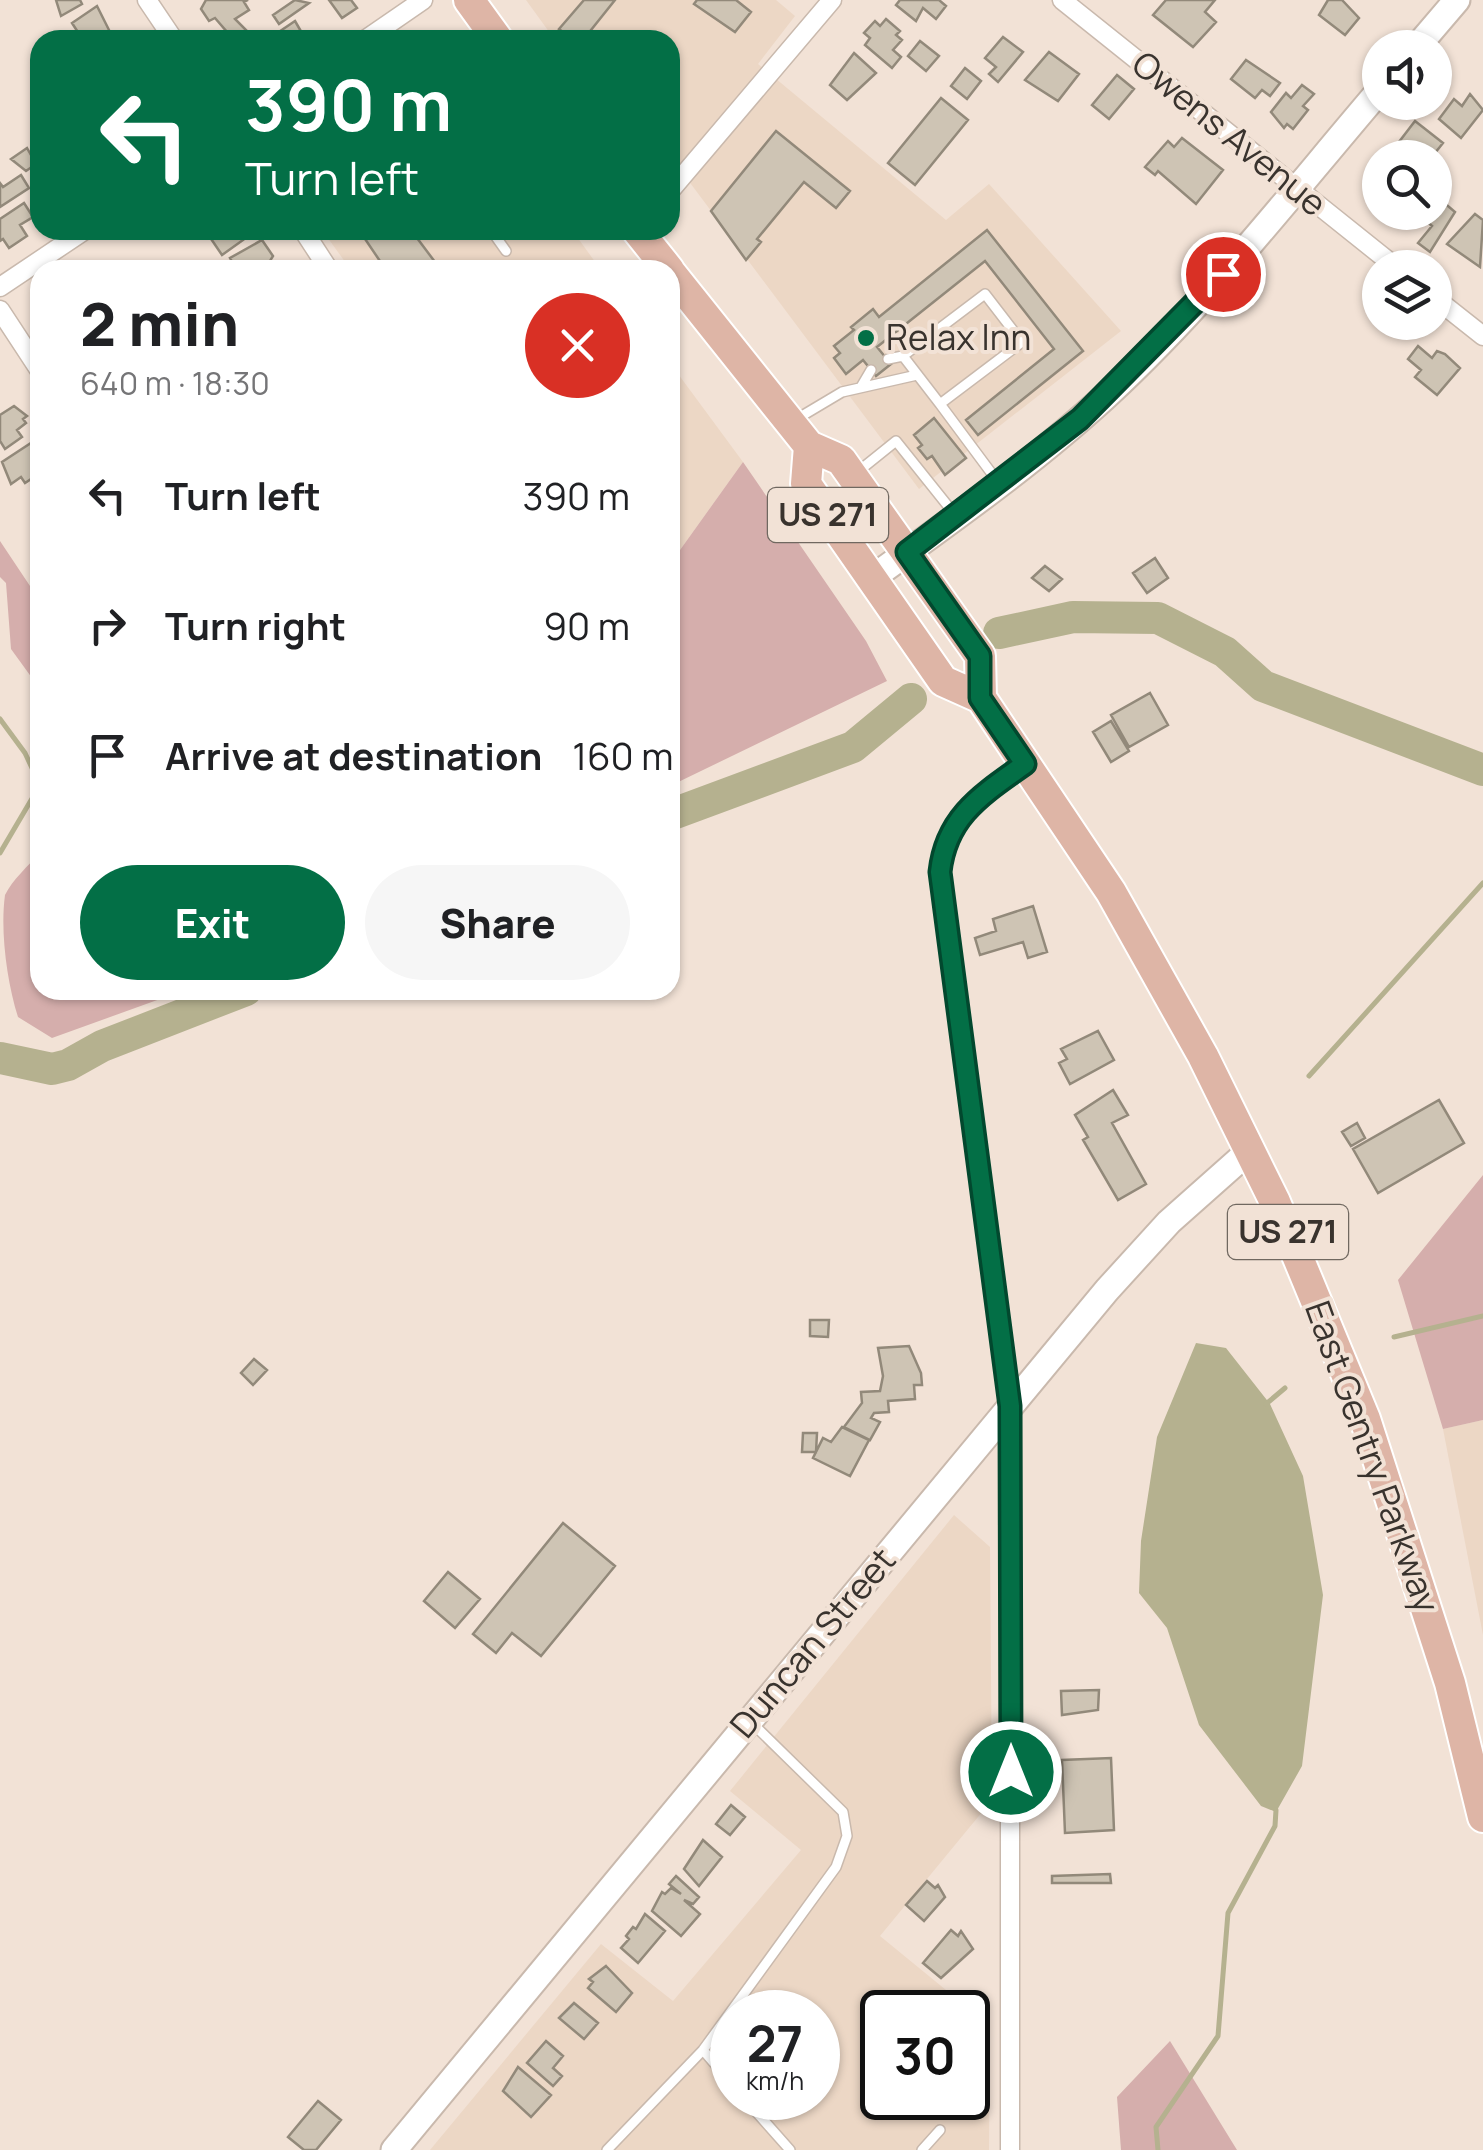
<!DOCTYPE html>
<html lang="en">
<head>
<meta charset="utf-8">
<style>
	body { margin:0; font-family:Manrope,sans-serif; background:#f6f6f6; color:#202124; height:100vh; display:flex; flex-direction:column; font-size:38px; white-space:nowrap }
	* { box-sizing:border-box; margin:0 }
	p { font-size:32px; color:#757577 }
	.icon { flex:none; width:55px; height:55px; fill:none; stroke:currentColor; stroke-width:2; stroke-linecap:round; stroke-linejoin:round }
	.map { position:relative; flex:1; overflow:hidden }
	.side { position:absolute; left:30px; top:260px; width:650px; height:740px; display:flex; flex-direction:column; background:#fff; border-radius:30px; box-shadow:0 2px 8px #0004 }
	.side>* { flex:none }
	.hud { position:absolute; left:30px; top:30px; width:650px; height:210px; border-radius:30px; box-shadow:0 2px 8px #0004; background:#036f46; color:#fff; overflow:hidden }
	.fabs { position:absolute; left:1362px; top:30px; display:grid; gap:20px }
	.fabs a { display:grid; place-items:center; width:90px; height:90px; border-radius:50%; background:#fff; box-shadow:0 2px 8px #0004; font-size:50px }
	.speed { position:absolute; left:710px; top:1990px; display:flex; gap:20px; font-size:50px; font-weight:700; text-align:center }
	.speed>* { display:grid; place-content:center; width:130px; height:130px; border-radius:50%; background:#fff; box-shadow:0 2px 8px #0004; line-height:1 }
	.speed small { font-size:25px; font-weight:400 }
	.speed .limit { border:5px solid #111; border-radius:15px; background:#fff; color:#111 }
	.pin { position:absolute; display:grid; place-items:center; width:85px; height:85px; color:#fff; margin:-42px; border:5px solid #fff; border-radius:50%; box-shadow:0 2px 10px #0007 }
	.me { position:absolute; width:110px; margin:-55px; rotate:0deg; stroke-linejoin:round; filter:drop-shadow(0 0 8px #0008) }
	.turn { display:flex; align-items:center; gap:35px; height:210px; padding:0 50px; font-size:45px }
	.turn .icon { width:130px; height:130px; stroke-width:2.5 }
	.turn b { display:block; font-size:70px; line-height:85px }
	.round { display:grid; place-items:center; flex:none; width:105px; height:105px; border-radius:52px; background:#f6f6f6 }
	.overview { display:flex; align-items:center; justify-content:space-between; height:170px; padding:0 50px }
	h1 { font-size:60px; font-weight:800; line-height:75px }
	.cta { display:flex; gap:20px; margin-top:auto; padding:20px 50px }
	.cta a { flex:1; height:115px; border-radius:60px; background:#036f46; color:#fff; font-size:40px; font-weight:800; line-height:115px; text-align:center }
	.cta a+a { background:#f6f6f6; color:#202124 }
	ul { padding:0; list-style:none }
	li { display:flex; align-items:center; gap:30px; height:130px; padding:0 50px }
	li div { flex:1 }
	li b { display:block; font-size:38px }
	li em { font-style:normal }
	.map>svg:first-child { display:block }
	.built { fill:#ecd7c5; fill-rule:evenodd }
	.green { fill:#d5aeac }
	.water { fill:#b5b18f }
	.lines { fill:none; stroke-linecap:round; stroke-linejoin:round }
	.stream { stroke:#b5b18f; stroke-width:5 }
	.river { stroke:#b5b18f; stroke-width:32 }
	.building { fill:#cec4b4; stroke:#92897a; stroke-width:2.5 }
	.lane-casing { stroke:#c9b9ad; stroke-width:12 }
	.street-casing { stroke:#c9b9ad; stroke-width:21 }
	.secondary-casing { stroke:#c9b9ad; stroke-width:29 }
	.primary-casing { stroke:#fff; stroke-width:34 }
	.lane { stroke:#fff; stroke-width:9 }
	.street { stroke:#fff; stroke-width:18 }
	.secondary { stroke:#fff; stroke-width:25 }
	.primary { stroke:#deb5a6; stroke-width:30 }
	.route-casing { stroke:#02482e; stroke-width:25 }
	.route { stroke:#036f46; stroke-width:18 }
	.poi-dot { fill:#036f46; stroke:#f2e2d6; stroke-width:4 }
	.labels { text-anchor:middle; stroke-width:8; stroke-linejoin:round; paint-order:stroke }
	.shield { fill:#f2e2d6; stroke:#706860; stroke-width:2.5 }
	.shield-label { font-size:32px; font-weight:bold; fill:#39332e }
	.street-label { font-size:35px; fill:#39332e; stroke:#f2e2d6 }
	.poi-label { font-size:35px; fill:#39332e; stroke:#f2e2d6; text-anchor:start }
</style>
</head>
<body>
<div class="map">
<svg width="1483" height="2150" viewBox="0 0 1483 2150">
	<rect width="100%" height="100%" fill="#f2e2d6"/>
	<!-- built -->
	<path class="built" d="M526,0H776L795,16L758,64L946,220L989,184L1121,331L919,489L670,156V40H555Z
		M322,230H572L601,270H351Z
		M670,363L743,462L670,564Z
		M1483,1420V1635L1443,1429Z
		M954,1515L990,1547L992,1800L880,1936L990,2026L989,2150H430L601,1944L673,2001L801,1850L730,1791ZM732,2012H818V2098H732ZM882,2012H968V2098H882Z"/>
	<!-- green -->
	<path class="green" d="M743,462L866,641L887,681L670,786V564Z
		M0,541L40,601V689L11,649L6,583L0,577Z
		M40,853V990H185L52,1038L18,1017C7,982 0,931 5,895C12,880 29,865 40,853Z
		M1483,1175V1420L1443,1429L1398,1280Z
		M1170,2041L1237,2150H1121L1117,2097Z"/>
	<!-- water -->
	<path class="water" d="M1196,1343L1226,1348L1270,1404L1303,1476L1323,1595L1302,1766L1276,1812L1261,1806L1199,1725L1167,1628L1139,1593L1141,1541L1157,1437Z"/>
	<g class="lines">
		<!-- stream -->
		<path class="stream" d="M0,719L25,753L40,785L0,853
			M1309,1076L1483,883
			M1394,1337L1483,1316
			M1266,1404L1285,1388
			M1158,2150L1156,2127L1218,2036L1228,1913L1275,1826L1276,1810"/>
		<!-- river -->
		<path class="river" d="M999,633L1073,617L1158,618L1225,652L1263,686L1483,770
			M670,815L853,747L911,699
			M0,1058L52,1069L68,1065L102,1046L246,990"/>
	</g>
	<!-- building -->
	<path class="building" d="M56,0H80L82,4L61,16Z
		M206,0H248L244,2L249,10L235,19L248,32L236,40H218L227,32L215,18L209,21L201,9Z
		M295,0L309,3L279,24L273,15Z
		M329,0H351L357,8L342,18Z
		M584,0H615L583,40H573L559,29Z
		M697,0H736L751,12L735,32L694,4Z
		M900,0H939L946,6L936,19L923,8L916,21L896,5Z
		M1166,0H1215L1205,12L1216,22L1193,47L1153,15Z
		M1328,0H1342L1359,18L1345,35L1319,15Z
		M97,6L110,32L98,40H83L72,23Z
		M886,19L900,31L896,35L902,40L893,50L901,57L892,68L865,45L870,38L864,33L875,21L880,26Z
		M295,21L306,40H267Z
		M1003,37L1023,52L998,82L989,74L996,67L985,58Z
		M920,41L939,56L926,71L908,56Z
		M1049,52L1079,74L1058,101L1025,80Z
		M854,53L876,73L847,100L830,85Z
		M1246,60L1280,83L1270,96L1262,90L1255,98L1231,79Z
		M965,68L981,81L967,99L951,86Z
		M1117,75L1134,89L1109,119L1092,105Z
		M1302,85L1314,94L1303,106L1308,110L1293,129L1287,124L1284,128L1271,112L1286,93L1291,98Z
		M1470,94L1483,110L1461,138L1439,119L1454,99L1462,106Z
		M941,98L968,120L915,185L888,163Z
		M1415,121L1443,143L1431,158H1392L1389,155Z
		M776,131L850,191L836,208L804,182L757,239L761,242L746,260L711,211Z
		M1182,138L1223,170L1196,204L1158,171L1155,175L1145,167L1168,141L1174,147Z
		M27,148L36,164L26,171L11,159Z
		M21,175L29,188L0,207V183L3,187Z
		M1435,195L1455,212L1430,252L1418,243L1432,226L1416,212H1435Z
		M24,203L33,217L20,225L27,236L9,248L3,239L0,241V219Z
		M1475,214L1483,220L1480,267L1447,244Z
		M205,230H241L238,233L243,240L222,255Z
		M359,230H411L441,270H386Z
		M987,230L1083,351L978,435L966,420L1054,349L985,261L877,347L891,364L876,376L863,360L846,374L834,358L840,353L834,346L854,330L851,327L873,309L879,317Z
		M262,240L273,256L270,261L257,270H229L234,265L230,258Z
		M1418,346L1432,358L1437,351L1445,354L1460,368L1437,395L1415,377L1421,370L1408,359Z
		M14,406L27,416L23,419L26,423L17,430L22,437L5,449L0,441V415Z
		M934,418L966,458L945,475L932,456L927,459L918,448L922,445L914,435Z
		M34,441L40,444V473L25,483L21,477L11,484L2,462Z
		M1155,558L1168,578L1147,593L1133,573Z
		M1045,566L1062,579L1049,591L1032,578Z
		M1150,693L1168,725L1129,747L1111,715Z
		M1111,721L1129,751L1111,762L1093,732Z
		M1033,906L1047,952L1028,958L1023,942L980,955L975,938L996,931L993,919Z
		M1098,1031L1114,1060L1070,1084L1059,1063L1067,1059L1061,1049Z
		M1113,1090L1128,1115L1112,1123L1146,1184L1118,1200L1083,1140L1088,1137L1075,1115Z
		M1439,1100L1464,1143L1378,1193L1353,1149Z
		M1357,1123L1365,1138L1351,1146L1342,1132Z
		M810,1320H829L828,1337L810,1336Z
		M909,1346L921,1373L922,1385H914L915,1399L888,1401L889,1412L874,1413L871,1418L880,1422L870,1440L844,1427L862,1403L861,1392L880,1391L883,1376L878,1348Z
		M254,1359L267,1370L253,1385L241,1373Z
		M842,1427L869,1440L850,1476L813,1458L823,1438L831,1442Z
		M803,1433H817L816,1452H802Z
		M563,1523L615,1566L541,1656L512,1633L496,1653L473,1634Z
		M448,1572L480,1599L455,1628L424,1601Z
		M1099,1690L1098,1710L1062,1715L1061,1691Z
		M1111,1758L1114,1830L1065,1833L1062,1760Z
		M731,1805L745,1817L730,1835L716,1824Z
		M703,1840L722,1857L699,1886L684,1869Z
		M1110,1874L1111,1883H1052V1876Z
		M676,1876L699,1897L693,1904L684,1900L700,1914L681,1936L652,1911L662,1892L665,1894L671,1888L681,1894L669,1884Z
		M927,1881L935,1888L938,1885L945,1897L924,1921L906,1905Z
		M645,1914L665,1931L638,1963L621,1948L629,1939L626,1936L633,1927L636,1929Z
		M951,1930L958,1936L961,1931L973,1949L941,1978L923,1963Z
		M606,1966L632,1993L616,2012L588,1988L593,1982L589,1979Z
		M574,2003L598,2023L584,2039L559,2018Z
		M546,2041L563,2056L553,2068L562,2076L553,2086L527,2063Z
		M518,2067L551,2095L531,2117L503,2091Z
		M318,2101L341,2120L316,2150H304L288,2137Z"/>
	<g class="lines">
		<!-- lane casing -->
		<g class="lane-casing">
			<path id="lane" d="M491,230L506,251
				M888,359L903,356
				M861,387L871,370
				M940,404L903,356L985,294L1022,342L940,404L998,482
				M795,420L842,392L917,375
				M855,474L896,441L956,516
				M703,2050L732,2084
				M744,2098L790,2150
				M607,2150L703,2050L836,1867L847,1836L843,1812L751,1722
				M922,2150L940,2130"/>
		</g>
		<!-- street casing -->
		<g class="street-casing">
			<path id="street" d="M147,0L174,40
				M1062,0L1397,268
				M365,40L423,0
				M670,191L832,0
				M303,230L329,270
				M0,287L85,230
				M1435,298L1483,336
				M0,310L40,371
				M1010,2150V1406L941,872C946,816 982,794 1025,764"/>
		</g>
		<!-- secondary casing -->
		<g class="secondary-casing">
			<path id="secondary" d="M1416,48L1457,0
				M872,578C952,520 1033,463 1106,396C1207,303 1291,194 1380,90
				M394,2150L1107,1290L1169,1222L1249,1151"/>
		</g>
		<!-- primary casing -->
		<g class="primary-casing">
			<path id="primary" d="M469,0L498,40
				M637,230L669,270
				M670,272L809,446L841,460L980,656L981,698
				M809,446L806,484L943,681L981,698L1111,892L1203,1056L1275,1202L1365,1419L1450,1683L1483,1817"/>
		</g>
		<!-- lane -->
		<use href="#lane" class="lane"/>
		<!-- street -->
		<use href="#street" class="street"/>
		<!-- secondary -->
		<use href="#secondary" class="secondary"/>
		<!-- primary -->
		<use href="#primary" class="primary"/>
	</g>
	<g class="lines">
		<!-- route casing -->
		<g class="route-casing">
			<path id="route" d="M1011,1772L1010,1406L940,872C946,816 983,794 1025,764L980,698V656L907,552L1080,419L1223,274"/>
		</g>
		<!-- route -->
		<use href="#route" class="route"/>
	</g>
	<!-- markers -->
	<circle class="poi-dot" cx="866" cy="338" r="10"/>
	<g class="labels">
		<!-- shield labels -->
		<g class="shield">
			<rect x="768" y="488" width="120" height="54" rx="8"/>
			<rect x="1228" y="1205" width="120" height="54" rx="8"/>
		</g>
		<g class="shield-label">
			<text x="828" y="526">US 271</text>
			<text x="1288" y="1243">US 271</text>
		</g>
		<!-- street labels -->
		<g class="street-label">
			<text transform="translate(1229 134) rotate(39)" y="12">Owens Avenue</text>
			<text transform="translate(1372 1457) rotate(70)" y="12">East Gentry Parkway</text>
			<text transform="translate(813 1643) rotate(-50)" y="12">Duncan Street</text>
		</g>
		<!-- poi labels -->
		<g class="poi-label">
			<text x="886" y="350">Relax Inn</text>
		</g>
	</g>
</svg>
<div class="fabs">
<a><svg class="icon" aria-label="sound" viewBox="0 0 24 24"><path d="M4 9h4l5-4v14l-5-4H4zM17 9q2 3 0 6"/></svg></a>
<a><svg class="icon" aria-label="search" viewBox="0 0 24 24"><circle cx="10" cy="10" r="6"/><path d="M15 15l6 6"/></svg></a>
<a><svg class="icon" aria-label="layers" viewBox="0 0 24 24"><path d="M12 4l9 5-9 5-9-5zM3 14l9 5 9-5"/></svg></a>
</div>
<div class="speed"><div>27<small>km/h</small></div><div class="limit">30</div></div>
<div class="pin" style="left:1223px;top:274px;background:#d93025"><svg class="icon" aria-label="arrive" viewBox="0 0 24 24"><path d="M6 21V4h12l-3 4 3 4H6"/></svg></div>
<svg class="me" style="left:1011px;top:1772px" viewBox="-20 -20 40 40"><circle r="17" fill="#036f46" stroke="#fff" stroke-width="3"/><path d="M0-11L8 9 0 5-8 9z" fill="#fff"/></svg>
<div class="hud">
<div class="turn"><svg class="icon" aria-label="left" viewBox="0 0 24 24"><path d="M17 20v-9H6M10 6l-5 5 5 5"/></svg><div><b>390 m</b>Turn left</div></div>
</div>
<section class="side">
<div class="overview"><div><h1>2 min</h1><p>640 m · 18:30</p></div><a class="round" style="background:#d93025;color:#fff"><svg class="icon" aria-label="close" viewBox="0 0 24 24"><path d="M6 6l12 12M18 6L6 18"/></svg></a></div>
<ul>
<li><svg class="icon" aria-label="left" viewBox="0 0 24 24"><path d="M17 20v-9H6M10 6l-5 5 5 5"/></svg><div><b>Turn left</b></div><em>390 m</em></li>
<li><svg class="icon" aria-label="right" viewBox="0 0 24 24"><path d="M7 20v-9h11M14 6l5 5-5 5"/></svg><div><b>Turn right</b></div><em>90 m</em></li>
<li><svg class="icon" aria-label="arrive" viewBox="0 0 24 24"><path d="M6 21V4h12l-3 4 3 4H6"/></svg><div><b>Arrive at destination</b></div><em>160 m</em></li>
</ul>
<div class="cta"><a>Exit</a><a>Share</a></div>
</section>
</div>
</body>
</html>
